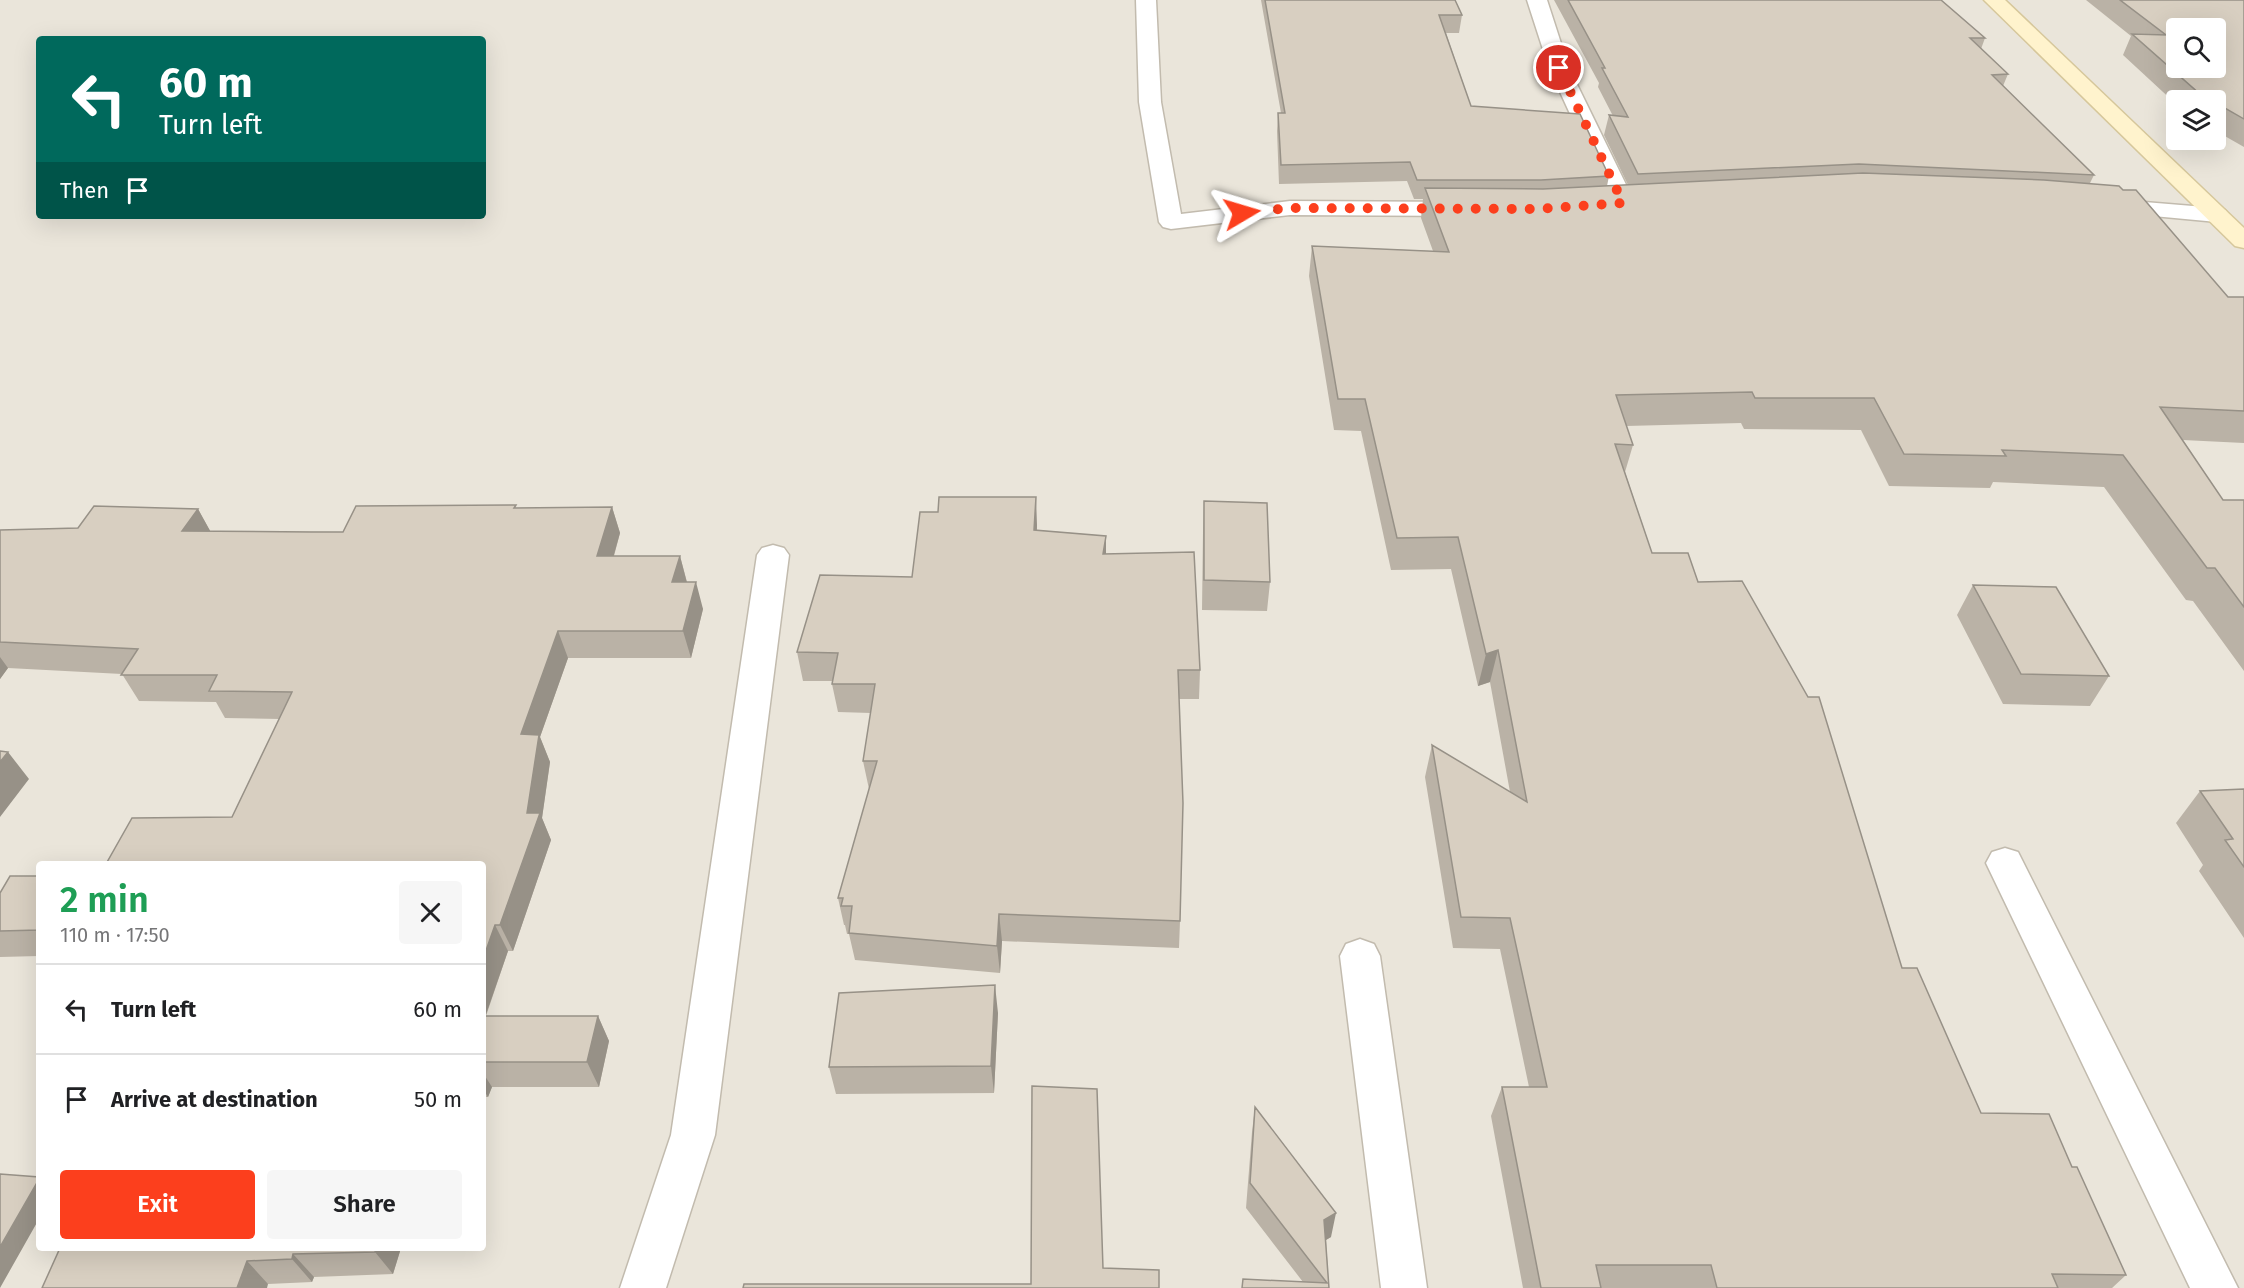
<!DOCTYPE html>
<html lang="en">
<head>
<meta charset="utf-8">
<style>
	body { margin:0; font-family:"Fira Sans",sans-serif; background:#f6f6f6; color:#202124; height:100vh; display:flex; flex-direction:column; font-size:22px; white-space:nowrap }
	* { box-sizing:border-box; margin:0 }
	p { font-size:20px; color:#757577 }
	.icon { flex:none; width:33px; height:33px; fill:none; stroke:currentColor; stroke-width:2; stroke-linecap:round; stroke-linejoin:round }
	.map { position:relative; flex:1; overflow:hidden }
	.side { position:absolute; left:36px; top:861px; width:450px; height:390px; display:flex; flex-direction:column; background:#fff; border-radius:6px; box-shadow:0 6px 24px #0002 }
	.side>* { flex:none }
	.banner { position:absolute; left:36px; top:36px; width:450px; height:183px; border-radius:6px; box-shadow:0 6px 24px #0002; background:#00695c; color:#fff; overflow:hidden }
	.buttons { position:absolute; left:2166px; top:18px; display:grid; gap:12px }
	.buttons a { display:grid; place-items:center; width:60px; height:60px; border-radius:6px; background:#fff; box-shadow:0 6px 24px #0002; font-size:30px }
	.pin { position:absolute; display:grid; place-items:center; width:51px; height:51px; color:#fff; margin:-26px; border:3px solid #fff; border-radius:50%; box-shadow:0 2px 6px #0007 }
	.me { position:absolute; width:66px; margin:-33px; rotate:83deg; stroke-linejoin:round; filter:drop-shadow(0 0 4px #0008) }
	.turn { display:flex; align-items:center; gap:21px; height:126px; padding:0 24px; font-size:27px }
	.turn .icon { width:78px; height:78px; stroke-width:2.5 }
	.turn b { display:block; font-size:42px; line-height:51px }
	.then { display:flex; align-items:center; height:57px; padding:0 24px; background:#0003; gap:12px; font-size:22px }
	.round { display:grid; place-items:center; flex:none; width:63px; height:63px; border-radius:6px; background:#f6f6f6 }
	.headline { display:flex; align-items:center; justify-content:space-between; height:102px; padding:0 24px }
	h1 { font-size:36px; font-weight:600; line-height:45px; color:#1e9e55 }
	.cta { display:flex; gap:12px; margin-top:auto; padding:12px 24px }
	.cta a { flex:1; height:69px; border-radius:6px; background:#fc3f1d; color:#fff; font-size:24px; font-weight:600; line-height:69px; text-align:center }
	.cta a+a { background:#f6f6f6; color:#202124 }
	ul { padding:0; list-style:none }
	li { display:flex; align-items:center; gap:18px; height:90px; padding:0 24px; border-top:2px solid #e0e0e0 }
	li div { flex:1 }
	li b { display:block; font-size:22px }
	li em { font-style:normal }
	.map>svg:first-child { display:block }
	.residential { fill:#eae5da; fill-rule:evenodd }
	.lines { fill:none; stroke-linecap:round; stroke-linejoin:round }
	.street-casing { stroke:#c2bbae; stroke-width:3 }
	.secondary-casing { stroke:#d6c79b; stroke-width:3 }
	.street { fill:#fff; fill-rule:evenodd }
	.secondary { fill:#fff3cd; fill-rule:evenodd }
	.wall { fill:#bab2a6 }
	.shaded-wall { fill:#979187 }
	.building { fill:#d8cfc1; stroke:#979187; stroke-width:1.5; fill-rule:evenodd }
	.route { stroke:#fc3f1d; stroke-width:10; stroke-dasharray:0 18 }
</style>
</head>
<body>
<div class="map">
<svg width="2244" height="1288" viewBox="0 0 2244 1288">
	<rect width="100%" height="100%" fill="#f6f3ec"/>
	<!-- residential -->
	<path class="residential" d="M0,0H2244V1288H0ZM2176,28H2216V68H2176ZM39,39H483V216H39ZM2176,100H2216V140H2176ZM39,864H483V1248H39Z"/>
	<g class="lines">
		<!-- street casing -->
		<g class="street-casing">
			<path id="street" d="M1136,0H1156L1161,102L1181,214L1290,201L1467,202L1475,204L1479,209L1475,214L1467,216L1290,215L1171,229L1163,227L1159,222L1139,102Z
				M1527,0H1547L1569,68L1635,203L1631,208L1623,210L1615,208L1611,203L1549,68Z
				M2108,199L2217,208L2225,210L2229,215L2225,220L2217,222L2100,211L2096,206L2100,201Z
				M773,545L784,548L789,555L715,1135L666,1288H620L671,1135L757,555L762,548Z
				M2005,848L2018,852L2238,1288H2190L1986,863L1992,852Z
				M1360,939L1374,944L1380,956L1427,1288H1381L1340,956L1346,944Z"/>
		</g>
		<!-- secondary casing -->
		<g class="secondary-casing">
			<path id="secondary" d="M1984,0H2005L2244,228V248L2235,246Z"/>
		</g>
		<!-- street -->
		<use href="#street" class="street"/>
		<!-- secondary -->
		<use href="#secondary" class="secondary"/>
	</g>
	<!-- wall -->
	<path class="wall" d="M1261,0H1455L1462,15L1459,33H1446L1471,106L1609,176L1607,186L1628,185L1604,135L1609,115L1613,116L1598,87L1599,83L1554,0H1941L1985,38L1981,49L2008,74L2003,86L2094,175L2090,183L2228,297H2244V443L2183,440L2223,500H2244V671L2193,601L2186,600L2104,487L1993,482L1990,488L1889,486L1861,430L1744,429L1741,423L1626,426L1633,445L1625,472L1652,553L1698,582L1902,968L1981,1113L2072,1167L2126,1275L2112,1288H1523L1491,1116L1502,1087H1529L1500,949L1453,948L1425,777L1432,745L1510,792L1490,682L1478,686L1451,569L1391,570L1361,431L1334,430L1309,276L1312,246L1433,251L1421,218L1423,199H1414L1407,181L1279,184L1277,131L1278,113H1281Z
		M2086,0H2244V147L2216,131V100H2176V104L2123,55L2131,36Z
		M1204,501L1270,582L1267,611L1202,610L1203,531Z
		M612,507L620,533L614,556H680L687,582L703,609L691,658H568L540,737L550,762L542,818L551,840L513,951H508L486,1016H598L609,1041L599,1087H492L488,1097H483V864L232,817L280,719L225,718L216,702L139,701L122,674L8,668L0,679V530L78,528L198,509L210,531L343,532L517,508Z
		M1037,525V530L1106,536V554L1200,670L1199,699H1179L1180,921L1179,948L1002,941L1000,973L855,960L849,934H847L845,925H844L838,898L869,789L863,761L871,713L838,712L832,684L833,681H803L797,652L912,577Z
		M1973,585L2109,676L2090,706L2003,704L1957,615Z
		M2244,789V938L2199,871L2203,865L2176,823L2200,791Z
		M39,876V956L0,957V893Z
		M998,1013L994,1093L836,1094L829,1067Z
		M1255,1107L1331,1237L1326,1240L1329,1288H1242L1243,1279L1303,1282L1246,1208L1252,1132Z
		M60,1248H401L393,1274L314,1277L312,1282L268,1284Z"/>
	<!-- shaded-wall -->
	<path class="shaded-wall" d="M1036,497L1037,525L1036,558L1034,530Z
		M612,507L620,533L606,583L597,556Z
		M198,509L213,536L182,531Z
		M1106,536V564L1103,554Z
		M680,556L687,583L672,582Z
		M696,582L703,609L691,658L683,631Z
		M558,631L568,658L540,737L550,762L542,818L551,840L513,951L500,925L527,813L521,734Z
		M1498,650L1490,682L1478,686L1486,654Z
		M0,657L8,668L0,679Z
		M8,752L29,779L0,817V762Z
		M999,914L1002,941L1000,973L997,946Z
		M495,925L508,951L483,1023V959Z
		M995,985L998,1013L994,1093L991,1066Z
		M598,1016L609,1041L599,1087L587,1062Z
		M483,1073L492,1087L488,1097L483,1089Z
		M39,1179V1219L0,1288V1247Z
		M1336,1213L1331,1237L1319,1244L1324,1220Z
		M376,1248H401L393,1274L375,1252Z
		M293,1254L314,1277L312,1282L292,1259Z
		M247,1261L268,1284L267,1288H237Z"/>
	<!-- building -->
	<path class="building" d="M1265,0H1455L1462,15H1439L1471,106L1580,114L1609,176L1541,180H1417L1410,162L1281,165L1278,113H1285Z
		M1568,0H1941L1985,38H1970L2008,74L1992,75L2094,175L1859,164L1638,174L1609,115L1628,117L1602,68H1605Z
		M2120,0H2244V119L2216,103V100H2212L2200,94L2132,34L2166,35ZM2176,28H2216V68H2176Z
		M1863,173L2044,180L2119,186L2123,190H2136L2228,297H2244V411L2160,407L2223,500H2244V607L2215,568H2207L2123,455L2002,450L2006,456L1904,454L1874,398H1755L1752,392L1616,395L1633,445L1615,444L1652,553H1688L1698,582L1742,581L1808,697H1819L1902,968H1917L1981,1113L2049,1114L2072,1167H2077L2126,1275L2052,1274L2058,1288H1717L1711,1265H1596L1601,1288H1541L1502,1087H1547L1510,918L1461,917L1432,745L1527,802L1498,650L1486,654L1458,537L1397,538L1365,399H1338L1312,246L1449,252L1425,188L1543,189Z
		M939,497H1036L1034,530L1106,536L1103,554L1194,552L1200,670H1178L1183,803L1180,921L999,914L997,946L849,933L852,906H841L843,898H838L877,761H863L875,684H832L838,653L797,652L820,575L912,577L920,512H938Z
		M1204,501L1267,503L1270,582L1204,580Z
		M516,505L514,508L612,507L597,556H680L672,582H696L683,631H558L521,734L539,735L527,813H540L500,925H495L483,959V864H106L132,818L232,817L292,692L209,691L217,675H121L138,649L0,642V530L78,528L94,506L198,509L182,531L311,532H343L356,506Z
		M1973,585L2056,587L2109,676L2021,674Z
		M0,751L8,752L0,762Z
		M2244,789V867L2225,840L2233,839L2200,791Z
		M10,876H39V930L0,931V893Z
		M995,985L991,1066L829,1067L839,993Z
		M483,1016H598L587,1062H483Z
		M1032,1086L1097,1089L1103,1268L1159,1270V1288H743L744,1284H1031Z
		M1255,1107L1336,1213L1324,1220L1329,1288H1242L1243,1279L1327,1283L1250,1183Z
		M0,1174L39,1177V1179L0,1247Z
		M60,1248H376L375,1252L293,1254L292,1259L247,1261L237,1288H42Z"/>
	<g class="lines">
		<!-- route -->
		<path class="route" d="M1242,213L1290,208L1537,209L1623,203L1559,68"/>
	</g>
</svg>
<div class="buttons">
<a><svg class="icon" aria-label="search" viewBox="0 0 24 24"><circle cx="10" cy="10" r="6"/><path d="M15 15l6 6"/></svg></a>
<a><svg class="icon" aria-label="layers" viewBox="0 0 24 24"><path d="M12 4l9 5-9 5-9-5zM3 14l9 5 9-5"/></svg></a>
</div>
<div class="pin" style="left:1559px;top:68px;background:#d93025"><svg class="icon" aria-label="arrive" viewBox="0 0 24 24"><path d="M6 21V4h12l-3 4 3 4H6"/></svg></div>
<svg class="me" style="left:1242px;top:213px" viewBox="-20 -20 40 40"><path d="M0-17L14 15 0 8-14 15z" fill="#fc3f1d" stroke="#fff" stroke-width="4"/></svg>
<div class="banner">
<div class="turn"><svg class="icon" aria-label="left" viewBox="0 0 24 24"><path d="M17 20v-9H6M10 6l-5 5 5 5"/></svg><div><b>60 m</b>Turn left</div></div>
<div class="then">Then<svg class="icon" aria-label="arrive" viewBox="0 0 24 24"><path d="M6 21V4h12l-3 4 3 4H6"/></svg></div>
</div>
<section class="side">
<div class="headline"><div><h1>2 min</h1><p>110 m · 17:50</p></div><a class="round"><svg class="icon" aria-label="close" viewBox="0 0 24 24"><path d="M6 6l12 12M18 6L6 18"/></svg></a></div>
<ul>
<li><svg class="icon" aria-label="left" viewBox="0 0 24 24"><path d="M17 20v-9H6M10 6l-5 5 5 5"/></svg><div><b>Turn left</b></div><em>60 m</em></li>
<li><svg class="icon" aria-label="arrive" viewBox="0 0 24 24"><path d="M6 21V4h12l-3 4 3 4H6"/></svg><div><b>Arrive at destination</b></div><em>50 m</em></li>
</ul>
<div class="cta"><a>Exit</a><a>Share</a></div>
</section>
</div>
</body>
</html>
